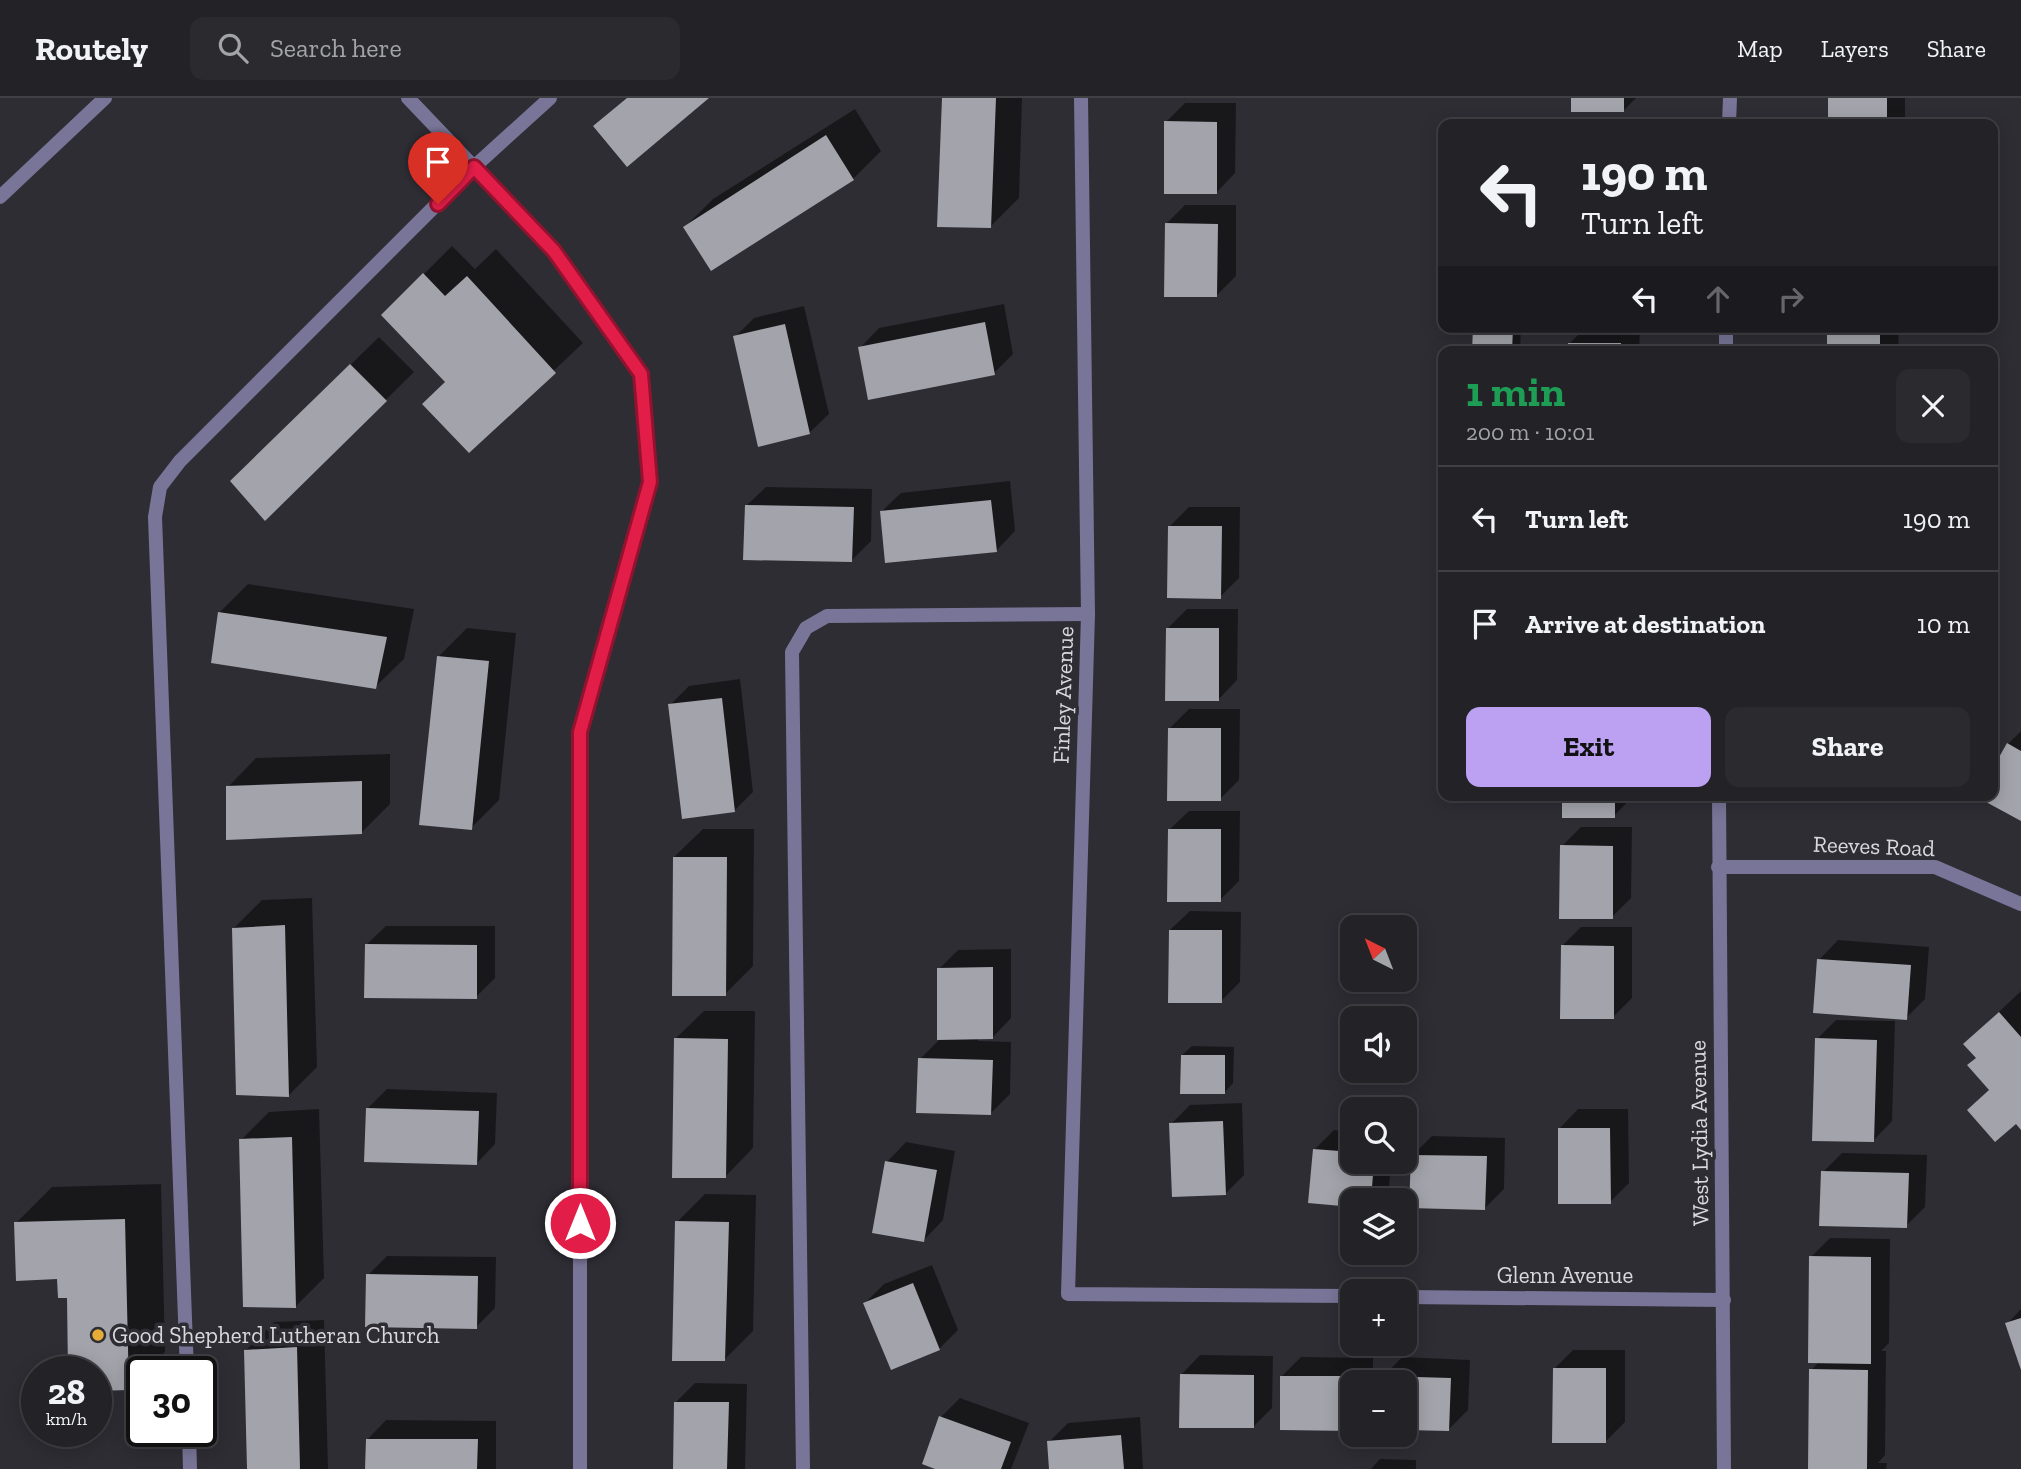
<!DOCTYPE html>
<html lang="en">
<head>
<meta charset="utf-8">
<style>
	body { margin:0; font-family:"Zilla Slab",serif; background:#2a2a2f; color:#f1f3f6; height:100vh; display:flex; flex-direction:column; font-size:26px; white-space:nowrap }
	* { box-sizing:border-box; margin:0 }
	p { font-size:23px; color:#a2a4a7 }
	.icon { flex:none; width:38px; height:38px; fill:none; stroke:currentColor; stroke-width:2; stroke-linecap:round; stroke-linejoin:round }
	.map { position:relative; flex:1; overflow:hidden }
	.sheet { position:absolute; left:1438px; top:248px; width:560px; height:455px; display:flex; flex-direction:column; background:#222227; border-radius:14px; box-shadow:0 4px 18px #0003,0 0 0 2px #3f3f44 }
	.sheet>* { flex:none }
	.banner { position:absolute; left:1438px; top:21px; width:560px; height:214px; border-radius:14px; box-shadow:0 4px 18px #0003,0 0 0 2px #3f3f44; background:#222227; color:#f1f3f6; overflow:hidden }
	.needle { width:46px; rotate:318deg }
	.tools { position:absolute; left:1340px; top:817px; display:grid; gap:14px }
	.tools a { display:grid; place-items:center; width:77px; height:77px; border-radius:14px; background:#222227; box-shadow:0 4px 18px #0003,0 0 0 2px #3f3f44; font-size:35px }
	.speed { position:absolute; left:21px; top:1258px; display:flex; gap:14px; font-size:35px; font-weight:700; text-align:center }
	.speed>* { display:grid; place-content:center; width:91px; height:91px; border-radius:50%; background:#222227; box-shadow:0 4px 18px #0003,0 0 0 2px #3f3f44; line-height:1 }
	.speed small { font-size:18px; font-weight:400 }
	.speed .limit { border:4px solid #111; border-radius:10px; background:#fff; color:#111 }
	.pin { position:absolute; display:grid; place-items:center; width:60px; height:60px; color:#fff; margin:-72px -30px; border-radius:50% 50% 50% 0; rotate:-45deg; box-shadow:0 0 7px #0007 }
	.pin .icon { rotate:45deg }
	.me { position:absolute; width:77px; margin:-38px; rotate:0deg; stroke-linejoin:round; filter:drop-shadow(0 0 5px #0008) }
	.turn { display:flex; align-items:center; gap:24px; height:147px; padding:0 28px; font-size:32px }
	.turn .icon { width:91px; height:91px; stroke-width:2.5 }
	.turn b { display:block; font-size:49px; line-height:60px }
	.lanes { display:flex; align-items:center; height:66px; padding:0 28px; background:#0003; justify-content:center; gap:35px; direction:ltr }
	.lanes .off { opacity:.35 }
	.round { display:grid; place-items:center; flex:none; width:74px; height:74px; border-radius:14px; background:#2a2a2f }
	.overview { display:flex; align-items:center; justify-content:space-between; height:119px; padding:0 28px }
	h1 { font-size:42px; font-weight:700; line-height:52px; color:#1e9e55 }
	.primary-button { display:flex; gap:14px; margin-top:auto; padding:14px 28px }
	.primary-button a { flex:1; height:80px; border-radius:14px; background:#bca0f2; color:#111; font-size:28px; font-weight:700; line-height:80px; text-align:center }
	.primary-button a+a { background:#2a2a2f; color:#f1f3f6 }
	ul { padding:0; list-style:none }
	li { display:flex; align-items:center; gap:21px; height:105px; padding:0 28px; border-top:2px solid #3f3f44 }
	li div { flex:1 }
	li b { display:block; font-size:26px }
	li em { font-style:normal }
	header { display:flex; align-items:center; gap:42px; box-sizing:border-box; height:98px; padding:0 35px; background:#222227; border-bottom:2px solid #3f3f44 }
	header strong { font-size:33px }
	nav { display:flex; gap:38px; margin-inline-start:auto; font-size:24px }
	.search { width:490px; height:63px; background:#2a2a2f; display:flex; align-items:center; gap:18px; box-sizing:border-box; padding:0 24px; border-radius:14px; color:#a2a4a7; font-size:26px }
	.map>svg:first-child { display:block }
	.shadow { fill:#0007 }
	.building { fill:#a3a3ab }
	.lines { fill:none; stroke-linecap:round; stroke-linejoin:round }
	.service { stroke:#797598; stroke-width:14 }
	.minor { stroke:#797598; stroke-width:14 }
	.route-casing { stroke:#92132f; stroke-width:18 }
	.route { stroke:#e11d48; stroke-width:12 }
	.poi-dot { fill:#e7ac37; stroke:#2e2d34; stroke-width:2.5 }
	.labels { text-anchor:middle; stroke-width:7; stroke-linejoin:round; paint-order:stroke }
	.street-label { font-size:23px; fill:#d9d9dd; stroke:#2e2d34 }
	.poi-label { font-size:23px; fill:#d9d9dd; stroke:#2e2d34; text-anchor:start }
</style>
</head>
<body>
<header>
<strong>Routely</strong>
<div class="search"><svg class="icon" aria-label="search" viewBox="0 0 24 24"><circle cx="10" cy="10" r="6"/><path d="M15 15l6 6"/></svg>Search here</div>
<nav><a>Map</a><a>Layers</a><a>Share</a></nav>
</header>
<div class="map">
<svg width="2021" height="1371" viewBox="0 0 2021 1371">
	<rect width="100%" height="100%" fill="#2e2d34"/>
	<!-- shadow -->
	<path class="shadow" d="M943,0H1022L1019,100L990,129Z
		M1572,0H1636L1624,12Z
		M1830,0H1905V22L1901,26H1830Z
		M1185,5H1236L1235,75L1216,95L1166,24Z
		M855,11L881,53L853,81L685,129L713,101Z
		M1590,23H1641V26H1587Z
		M1185,107H1236V178L1217,197L1166,126Z
		M452,148L475,171L496,151L583,245L469,353L446,284L383,217Z
		M1004,206L1013,256L994,275L860,250L879,230Z
		M804,208L829,316L809,335L735,239L754,220Z
		M1475,229H1521L1520,254H1474Z
		M1586,229H1640L1639,254H1569V246Z
		M1829,229H1899L1898,250L1895,254H1828Z
		M379,239L414,274L265,421L260,355Z
		M1010,383L1015,433L996,453L881,414L901,395Z
		M766,389L872,391L871,443L852,462L746,408Z
		M1189,409H1240L1239,480L1220,499L1170,428Z
		M248,486L414,511L404,561L375,589L220,514Z
		M1187,511H1238L1237,582L1218,602L1168,530Z
		M467,530L516,535L499,702L471,730L438,559Z
		M740,581L753,694L734,713L670,607L689,588Z
		M1189,611H1240L1239,682L1220,701L1170,630Z
		M2021,633V721L1993,698L2008,646Z
		M390,656V706L362,734L228,689L256,660Z
		M1563,698H1633L1614,718Z
		M1189,713H1240L1239,783L1220,802L1169,732Z
		M1581,729H1632L1631,800L1612,819L1562,748Z
		M703,731H754L753,868L725,896L674,759Z
		M312,800L317,969L289,997L234,830L262,802Z
		M1190,813L1241,814L1240,884L1221,903L1170,832Z
		M386,828H495V880L476,899L366,847Z
		M1581,829H1632V900L1613,919L1562,848Z
		M1838,842L1929,849L1925,901L1906,920L1819,862Z
		M1011,851V920L992,940H978V943L1011,944L1010,996L991,1015L920,961L939,942V871L958,852Z
		M2021,893V1029L1990,991L1977,959L1965,946Z
		M704,913H755L753,1050L725,1079L675,941Z
		M1836,922L1895,923L1892,1023L1873,1043L1817,941Z
		M1192,948L1234,949L1233,985L1224,995L1182,957Z
		M387,991L497,995L495,1046L476,1066L368,1010Z
		M1242,1005L1244,1077L1225,1096L1171,1026L1190,1007Z
		M319,1011L324,1180L296,1208L241,1042L269,1014Z
		M1578,1011H1628L1629,1085L1610,1104L1559,1031Z
		M1334,1032L1353,1034V1064H1391L1389,1089L1376,1102H1353L1314,1052Z
		M1432,1038L1505,1040L1504,1091L1485,1110L1413,1057Z
		M906,1044L955,1053L943,1122L924,1142L887,1064Z
		M1842,1055L1927,1057L1925,1109L1906,1128L1823,1074Z
		M161,1086L165,1254L129,1290L96,1274H70L68,1198L59,1180L16,1125L52,1089Z
		M705,1096L756,1097L753,1233L724,1262L677,1124Z
		M1830,1140L1890,1141L1889,1245L1881,1253H1886L1885,1357L1878,1365H1887L1886,1371H1810L1811,1272L1819,1264L1811,1159Z
		M387,1158L496,1159L495,1210L476,1229L368,1177Z
		M932,1167L958,1232L939,1251L865,1205L884,1186Z
		M2021,1211V1267L2007,1226Z
		M324,1222L328,1371H248L246,1252L274,1224Z
		M1573,1252H1625V1324L1606,1343L1554,1271Z
		M1200,1257L1273,1258L1272,1310L1253,1329L1181,1277Z
		M1301,1259L1373,1260V1284L1282,1278Z
		M1402,1259L1470,1262L1468,1312L1448,1332L1405,1284H1383V1279Z
		M695,1285L747,1286L745,1371H675L676,1304Z
		M960,1300L1029,1325L1011,1371H940L941,1319Z
		M1140,1319L1143,1371H1051L1049,1344L1068,1325Z
		M386,1322L496,1323V1371H367V1342Z
		M1380,1361L1416,1362V1371H1371Z"/>
	<!-- building -->
	<path class="building" d="M627,0H709L627,69L593,28Z
		M942,0H996L991,130L937,129Z
		M1571,0H1624V14H1571Z
		M1828,0H1887V26H1828Z
		M1164,23L1217,24V96H1164Z
		M826,37L854,82L711,173L683,129Z
		M1165,125L1218,126L1217,199H1164Z
		M423,175L445,198L467,178L556,275L469,355L422,306L445,284L381,217Z
		M985,224L995,277L868,302L858,249Z
		M785,226L810,336L758,349L733,238Z
		M1473,229H1513L1512,254H1472Z
		M1827,229H1880V254H1827Z
		M1568,245H1621V254H1568Z
		M350,266L387,303L265,423L230,383Z
		M991,402L997,454L885,465L880,413Z
		M745,407L854,409L852,464L743,462Z
		M1168,428H1222L1221,501L1167,500Z
		M218,514L387,539L376,591L211,565Z
		M1166,530H1219V603H1165Z
		M437,558L489,563L472,732L419,727Z
		M722,600L735,714L682,721L668,606Z
		M1168,630H1221V703H1167Z
		M2007,645L2021,653V723L1975,698H1993V670Z
		M362,683V736L226,742V688Z
		M1562,698H1615V720H1562Z
		M1168,731H1221V804H1167Z
		M1560,747L1613,748V821H1559Z
		M673,759H727L726,898H672Z
		M285,827L289,999L236,997L232,830Z
		M1169,832H1222V905H1168Z
		M365,846L477,847V901L364,900Z
		M1561,847L1614,848V921H1560Z
		M1817,861L1911,867L1907,922L1813,915Z
		M993,869V941L937,942V870Z
		M1999,914L2021,939V1032L2016,1026L1995,1044L1967,1012L1989,992L1967,967L1976,960L1963,946Z
		M674,940L728,941L726,1080H672Z
		M1815,940L1877,942L1874,1044L1812,1043Z
		M1181,957H1225V996H1180Z
		M918,960L993,962L991,1017L916,1015Z
		M366,1010L479,1013L477,1067L364,1064Z
		M1223,1023L1226,1097L1172,1099L1169,1025Z
		M1558,1030H1610L1611,1106H1558Z
		M292,1039L296,1210L243,1209L239,1041Z
		M1313,1051L1353,1054V1064H1374L1371,1102H1353V1109L1308,1105Z
		M1411,1057L1487,1058L1485,1112L1409,1110Z
		M885,1063L937,1072L924,1144L872,1135Z
		M1821,1073L1909,1075L1907,1130L1819,1128Z
		M125,1121L129,1292L96,1293V1274H68L67,1200H58L57,1181L16,1183L14,1124Z
		M675,1123L729,1124L725,1263H672Z
		M1809,1158L1871,1159V1266L1808,1265Z
		M366,1176L478,1178L477,1231L365,1229Z
		M913,1185L940,1252L891,1272L863,1205Z
		M2021,1220V1272L2005,1225Z
		M297,1249L300,1371H247L244,1252Z
		M1553,1270H1606V1345H1552Z
		M1809,1271L1868,1272L1867,1371H1808Z
		M1180,1276L1254,1277V1330H1179Z
		M1280,1278H1354L1353,1333L1280,1332Z
		M1381,1278L1451,1280L1449,1333L1405,1332V1284H1381Z
		M674,1304H729L727,1371H673Z
		M939,1318L1011,1344L1001,1371H935L922,1366Z
		M1121,1337L1124,1371H1049L1047,1343Z
		M366,1341H478L477,1371H365Z"/>
	<g class="lines">
		<!-- service -->
		<path class="service" d="M187,1274L155,419L160,389L180,363L474,69
			M189,1334L190,1371
			M803,1371L792,554L806,530L827,518L1088,516"/>
		<!-- minor -->
		<path class="minor" d="M408,0L554,153L641,276L650,384L580,634V1371
			M1081,0L1088,516L1068,1196L1353,1198
			M1729,26L1730,0
			M474,69L550,0
			M0,99L105,0
			M1726,254V229
			M1719,698L1724,1371
			M1718,769H1935L2021,806
			M1405,1199L1724,1202"/>
	</g>
	<g class="lines">
		<!-- route casing -->
		<g class="route-casing">
			<path id="route" d="M438,106L474,69L554,153L641,276L650,384L580,634V1125"/>
		</g>
		<!-- route -->
		<use href="#route" class="route"/>
	</g>
	<!-- markers -->
	<circle class="poi-dot" cx="98" cy="1237" r="7"/>
	<g class="labels">
		<!-- street labels -->
		<g class="street-label">
			<text transform="translate(1063 597) rotate(-88)" y="8">Finley Avenue</text>
			<text transform="translate(1874 748) rotate(2)" y="8">Reeves Road</text>
			<text transform="translate(1699 1035) rotate(-91)" y="8">West Lydia Avenue</text>
			<text x="1565" y="1185">Glenn Avenue</text>
		</g>
		<!-- poi labels -->
		<g class="poi-label">
			<text x="112" y="1245">Good Shepherd Lutheran Church</text>
		</g>
	</g>
</svg>
<div class="tools">
<a><svg class="needle" viewBox="-14 -14 28 28"><path d="M0-13l5 13h-10z" fill="#e53935"/><path d="M0 13l5-13h-10z" fill="#a2a4a7"/></svg></a>
<a><svg class="icon" aria-label="sound" viewBox="0 0 24 24"><path d="M4 9h4l5-4v14l-5-4H4zM17 9q2 3 0 6"/></svg></a>
<a><svg class="icon" aria-label="search" viewBox="0 0 24 24"><circle cx="10" cy="10" r="6"/><path d="M15 15l6 6"/></svg></a>
<a><svg class="icon" aria-label="layers" viewBox="0 0 24 24"><path d="M12 4l9 5-9 5-9-5zM3 14l9 5 9-5"/></svg></a>
<a>+</a>
<a>−</a>
</div>
<div class="speed"><div>28<small>km/h</small></div><div class="limit">30</div></div>
<div class="pin" style="left:438px;top:106px;background:#d93025"><svg class="icon" aria-label="arrive" viewBox="0 0 24 24"><path d="M6 21V4h12l-3 4 3 4H6"/></svg></div>
<svg class="me" style="left:580px;top:1125px" viewBox="-20 -20 40 40"><circle r="17" fill="#e11d48" stroke="#fff" stroke-width="3"/><path d="M0-11L8 9 0 5-8 9z" fill="#fff"/></svg>
<div class="banner">
<div class="turn"><svg class="icon" aria-label="left" viewBox="0 0 24 24"><path d="M17 20v-9H6M10 6l-5 5 5 5"/></svg><div><b>190 m</b>Turn left</div></div>
<div class="lanes"><svg class="icon" aria-label="left" viewBox="0 0 24 24"><path d="M17 20v-9H6M10 6l-5 5 5 5"/></svg><svg class="icon off" aria-label="ahead" viewBox="0 0 24 24"><path d="M12 20V5M6 11l6-6 6 6"/></svg><svg class="icon off" aria-label="right" viewBox="0 0 24 24"><path d="M7 20v-9h11M14 6l5 5-5 5"/></svg></div>
</div>
<section class="sheet">
<div class="overview"><div><h1>1 min</h1><p>200 m · 10:01</p></div><a class="round"><svg class="icon" aria-label="close" viewBox="0 0 24 24"><path d="M6 6l12 12M18 6L6 18"/></svg></a></div>
<ul>
<li><svg class="icon" aria-label="left" viewBox="0 0 24 24"><path d="M17 20v-9H6M10 6l-5 5 5 5"/></svg><div><b>Turn left</b></div><em>190 m</em></li>
<li><svg class="icon" aria-label="arrive" viewBox="0 0 24 24"><path d="M6 21V4h12l-3 4 3 4H6"/></svg><div><b>Arrive at destination</b></div><em>10 m</em></li>
</ul>
<div class="primary-button"><a>Exit</a><a>Share</a></div>
</section>
</div>
</body>
</html>
